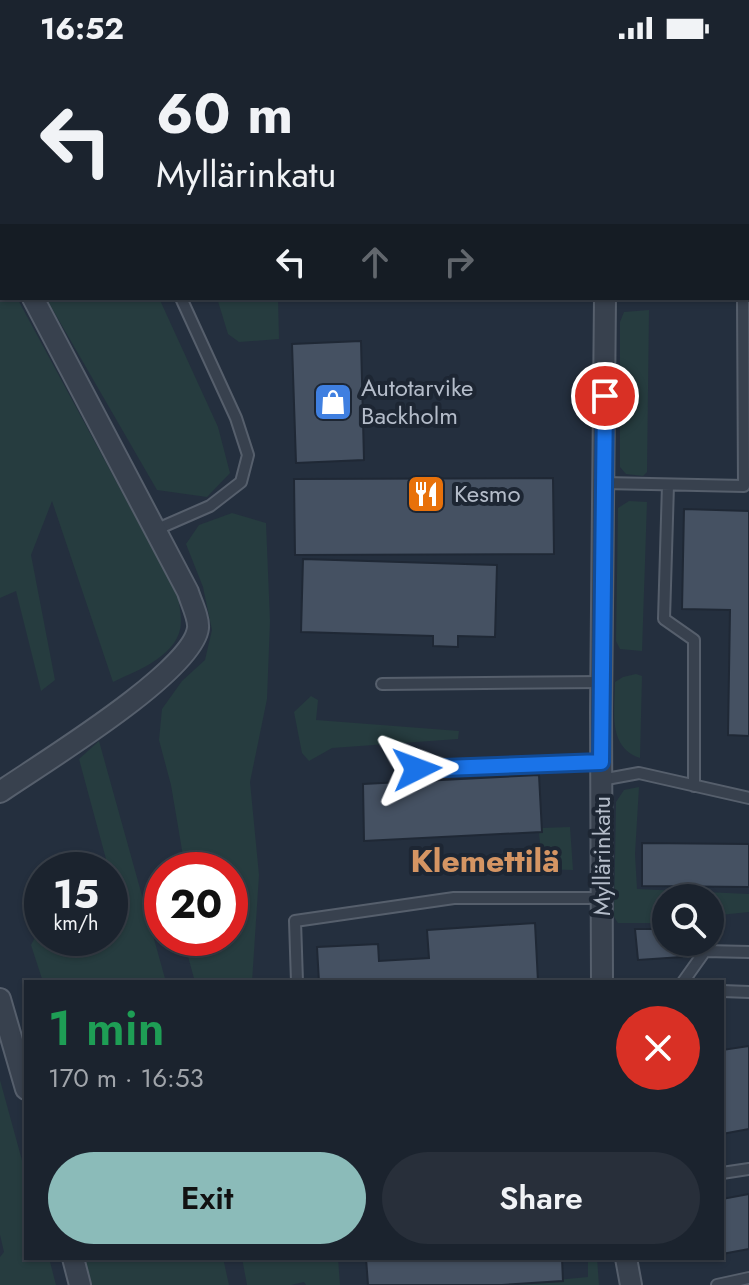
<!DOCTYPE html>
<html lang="en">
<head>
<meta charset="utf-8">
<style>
	body { margin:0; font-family:Jost,sans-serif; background:#282f3a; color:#f1f3f6; height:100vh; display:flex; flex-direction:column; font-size:30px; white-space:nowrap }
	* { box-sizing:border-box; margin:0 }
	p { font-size:26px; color:#a0a4aa }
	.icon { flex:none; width:44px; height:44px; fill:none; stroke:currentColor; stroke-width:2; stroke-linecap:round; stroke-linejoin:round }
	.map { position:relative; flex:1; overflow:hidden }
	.details { position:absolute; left:24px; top:924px; width:700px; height:280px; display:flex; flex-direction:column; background:#1b232e; border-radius:0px; box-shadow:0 2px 6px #0004,0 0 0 2px #39404a }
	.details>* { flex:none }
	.banner { position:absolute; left:0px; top:0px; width:750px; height:244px; box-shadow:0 2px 6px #0004,0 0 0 2px #39404a; background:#1b232e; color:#f1f3f6; overflow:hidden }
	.fabs { position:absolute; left:652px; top:828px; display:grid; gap:16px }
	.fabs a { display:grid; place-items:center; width:72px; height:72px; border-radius:50%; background:#1b232e; box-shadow:0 2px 6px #0004,0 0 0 2px #39404a; font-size:40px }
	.speed { position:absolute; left:24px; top:796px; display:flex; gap:16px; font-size:40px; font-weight:700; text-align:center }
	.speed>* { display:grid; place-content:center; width:104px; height:104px; border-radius:50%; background:#1b232e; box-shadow:0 2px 6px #0004,0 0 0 2px #39404a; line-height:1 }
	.speed small { font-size:20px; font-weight:400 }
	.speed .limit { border:12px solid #d22; background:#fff; color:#111 }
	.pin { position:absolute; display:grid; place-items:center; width:68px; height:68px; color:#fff; margin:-34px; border:4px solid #fff; border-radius:50%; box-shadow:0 2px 8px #0007 }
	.me { position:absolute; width:88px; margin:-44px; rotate:87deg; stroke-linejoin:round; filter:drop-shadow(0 0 6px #0008) }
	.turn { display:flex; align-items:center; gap:28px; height:168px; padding:0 24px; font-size:36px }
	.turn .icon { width:104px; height:104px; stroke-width:2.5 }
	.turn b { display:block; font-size:56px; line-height:68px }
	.lanes { display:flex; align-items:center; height:76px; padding:0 24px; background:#0003; justify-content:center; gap:40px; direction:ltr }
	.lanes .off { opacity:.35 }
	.round { display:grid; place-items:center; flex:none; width:84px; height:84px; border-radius:42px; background:#282f3a }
	.overview { display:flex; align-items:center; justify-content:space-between; height:136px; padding:0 24px }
	h1 { font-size:48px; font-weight:600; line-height:60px; color:#1e9e55 }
	.button { display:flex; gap:16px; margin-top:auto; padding:16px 24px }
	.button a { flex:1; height:92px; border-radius:48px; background:#8bbbb9; color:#111; font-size:32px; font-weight:600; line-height:92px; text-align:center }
	.button a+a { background:#282f3a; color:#f1f3f6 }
	.status { display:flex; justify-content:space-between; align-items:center; height:56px; padding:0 40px; background:#1b232e; direction:ltr }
	.status svg { height:22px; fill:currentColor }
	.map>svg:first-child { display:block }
	.green { fill:#263c3f }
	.building { fill:#455162; stroke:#1f2835; stroke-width:2 }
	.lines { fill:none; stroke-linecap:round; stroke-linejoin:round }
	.lane-casing { stroke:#565f6c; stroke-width:14 }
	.street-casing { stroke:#565f6c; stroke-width:24 }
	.lane { stroke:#38414e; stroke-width:10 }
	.street { stroke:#38414e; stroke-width:20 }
	.route-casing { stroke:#114b97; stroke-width:20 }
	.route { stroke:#1a73e8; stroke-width:14 }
	.labels { text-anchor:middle; stroke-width:8; stroke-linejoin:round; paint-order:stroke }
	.poi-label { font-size:24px; fill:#b4bcc9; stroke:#1d2633; text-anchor:start }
	.street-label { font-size:24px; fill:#b4bcc9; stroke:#1d2633 }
	.district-label { font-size:32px; font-weight:bold; fill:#d59563; stroke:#1d2633 }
</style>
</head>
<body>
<div class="status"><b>16:52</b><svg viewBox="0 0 49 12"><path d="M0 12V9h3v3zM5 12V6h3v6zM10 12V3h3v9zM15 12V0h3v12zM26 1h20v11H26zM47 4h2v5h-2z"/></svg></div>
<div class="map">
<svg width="749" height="1229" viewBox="0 0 749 1229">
	<rect width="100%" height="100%" fill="#242f3e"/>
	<!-- green -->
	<path class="green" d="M0,211L2,242H17L178,540C179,548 181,557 181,565C181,599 138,614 113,626L52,445L31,499L55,624L41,635L16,535L0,542Z
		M46,242H159L218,371L230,417L207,441L157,434Z
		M217,242H278L279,283L239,286L228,278Z
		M649,254L647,416L643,420L626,418L620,411V266L624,256Z
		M629,445L647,446L642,595L620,593L616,585L618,452Z
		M232,457L266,467L270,565L267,643L250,726L259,819L252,926H195L183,882H230V814H182L183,800L171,729L159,684L162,653L182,625L205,604L212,574L203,531L186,488L199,469Z
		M636,618L642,620L640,702C607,691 615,655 615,626L623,621Z
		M311,640L318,644L316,664L459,675L458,683L332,692L309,705L302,697L294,656Z
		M99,685L166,926H43L31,889L42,868V882H110V814H104L106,803L79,703Z
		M639,731L635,798L637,833L749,838V856L710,860V842H666V867H618L614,861L616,746L624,734Z
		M570,771L573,814L542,813L539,776H542V772Z
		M0,1024L26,1119V1202H49L56,1229H0V1201L4,1196L0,1179Z
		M85,1202H223L229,1229H92Z
		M242,1202H338L340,1229H306L304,1226L291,1229H247Z
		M588,1202H597L599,1229H502L588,1221Z"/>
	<!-- building -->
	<path class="building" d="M422,0H552V2H422Z
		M361,285L364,404L296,407L292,288Z
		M553,422L554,498L295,499L294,423Z
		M684,453L749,455V680L728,679L730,554L682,553Z
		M303,503L497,509L495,581L458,580V591L433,590V580L301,576Z
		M539,719L542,776L364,785L363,728Z
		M642,787L749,788V831L642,830Z
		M535,867L538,926H319L317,891L378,888L379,905L429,902L427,874Z
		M635,873H666V886H682V901L638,904Z
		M749,990V1073L722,1078V994Z
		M749,1138V1193L722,1198V1143Z
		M366,1202H562L563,1225L502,1229H368Z"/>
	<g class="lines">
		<!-- lane casing -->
		<g class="lane-casing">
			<path id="lane" d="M326,0V2
				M392,2V0
				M716,2V0
				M748,23H749
				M604,427L744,430L743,242
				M668,429L664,563L694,584V730
				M155,474L210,450L241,426L248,399L236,362L181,242
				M382,628L602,626
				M417,713L601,706
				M601,724L639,717L749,742
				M297,926L295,865L454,842H602
				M683,926L705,895L749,896
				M722,935L749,936
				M722,1117L749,1113
				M717,1229L749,1222"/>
		</g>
		<!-- street casing -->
		<g class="street-casing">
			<path id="street" d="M95,0V2
				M255,2V0
				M615,2V0
				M0,105H2
				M748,110H749
				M0,180L2,184
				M0,736C39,709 193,616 198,572C199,562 191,546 188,536L33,242
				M602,926L601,656L605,242
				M0,943L26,1033
				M73,1202L80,1229
				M626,1202L631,1229"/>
		</g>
		<!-- lane -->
		<use href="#lane" class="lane"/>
		<!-- street -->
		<use href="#street" class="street"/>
	</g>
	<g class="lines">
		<!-- route casing -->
		<g class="route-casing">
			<path id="route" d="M417,713L601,706L605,340"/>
		</g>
		<!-- route -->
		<use href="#route" class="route"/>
	</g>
	<!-- icons -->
	<defs>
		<g id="shop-square" transform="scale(2)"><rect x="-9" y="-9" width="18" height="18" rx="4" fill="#3f7fe0" stroke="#1d2633"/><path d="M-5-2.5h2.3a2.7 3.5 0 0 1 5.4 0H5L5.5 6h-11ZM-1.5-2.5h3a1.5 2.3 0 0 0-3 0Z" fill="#fff"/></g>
		<g id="restaurant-square" transform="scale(2)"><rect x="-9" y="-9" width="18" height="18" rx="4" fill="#e8710a" stroke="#1d2633"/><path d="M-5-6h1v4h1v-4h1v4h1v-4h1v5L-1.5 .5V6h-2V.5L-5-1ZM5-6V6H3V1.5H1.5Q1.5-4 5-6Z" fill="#fff"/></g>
	</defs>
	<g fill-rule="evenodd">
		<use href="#shop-square" x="333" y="346"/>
		<use href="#restaurant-square" x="426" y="438"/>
	</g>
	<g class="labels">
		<!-- poi labels -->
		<g class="poi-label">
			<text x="361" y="340">Autotarvike<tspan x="361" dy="28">Backholm</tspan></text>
			<text x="454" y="446">Kesmo</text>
		</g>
		<!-- street labels -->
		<g class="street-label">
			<text transform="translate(602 800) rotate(-90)" y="8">Myllärinkatu</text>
		</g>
		<!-- district labels -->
		<g class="district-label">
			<text x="485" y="816">Klemettilä</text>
		</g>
	</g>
</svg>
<div class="fabs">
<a><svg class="icon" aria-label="search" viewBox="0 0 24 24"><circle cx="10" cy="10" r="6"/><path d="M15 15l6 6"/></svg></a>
</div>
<div class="speed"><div>15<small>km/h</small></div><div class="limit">20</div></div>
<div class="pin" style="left:605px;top:340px;background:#d93025"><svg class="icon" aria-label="arrive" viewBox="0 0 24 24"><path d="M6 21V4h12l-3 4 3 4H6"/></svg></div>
<svg class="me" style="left:417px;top:713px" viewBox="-20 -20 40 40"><path d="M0-17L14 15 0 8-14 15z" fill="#1a73e8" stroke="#fff" stroke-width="4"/></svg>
<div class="banner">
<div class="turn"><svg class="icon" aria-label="left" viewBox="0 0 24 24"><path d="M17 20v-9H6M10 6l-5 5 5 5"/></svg><div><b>60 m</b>Myllärinkatu</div></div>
<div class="lanes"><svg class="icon" aria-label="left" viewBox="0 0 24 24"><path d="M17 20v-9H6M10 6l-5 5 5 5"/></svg><svg class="icon off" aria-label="ahead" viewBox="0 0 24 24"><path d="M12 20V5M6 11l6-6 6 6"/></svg><svg class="icon off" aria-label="right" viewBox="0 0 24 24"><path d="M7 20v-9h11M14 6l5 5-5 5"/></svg></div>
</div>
<section class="details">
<div class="overview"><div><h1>1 min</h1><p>170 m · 16:53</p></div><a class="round" style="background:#d93025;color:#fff"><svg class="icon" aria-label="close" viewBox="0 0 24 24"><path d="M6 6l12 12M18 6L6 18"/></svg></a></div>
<div class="button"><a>Exit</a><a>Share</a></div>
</section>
</div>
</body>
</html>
